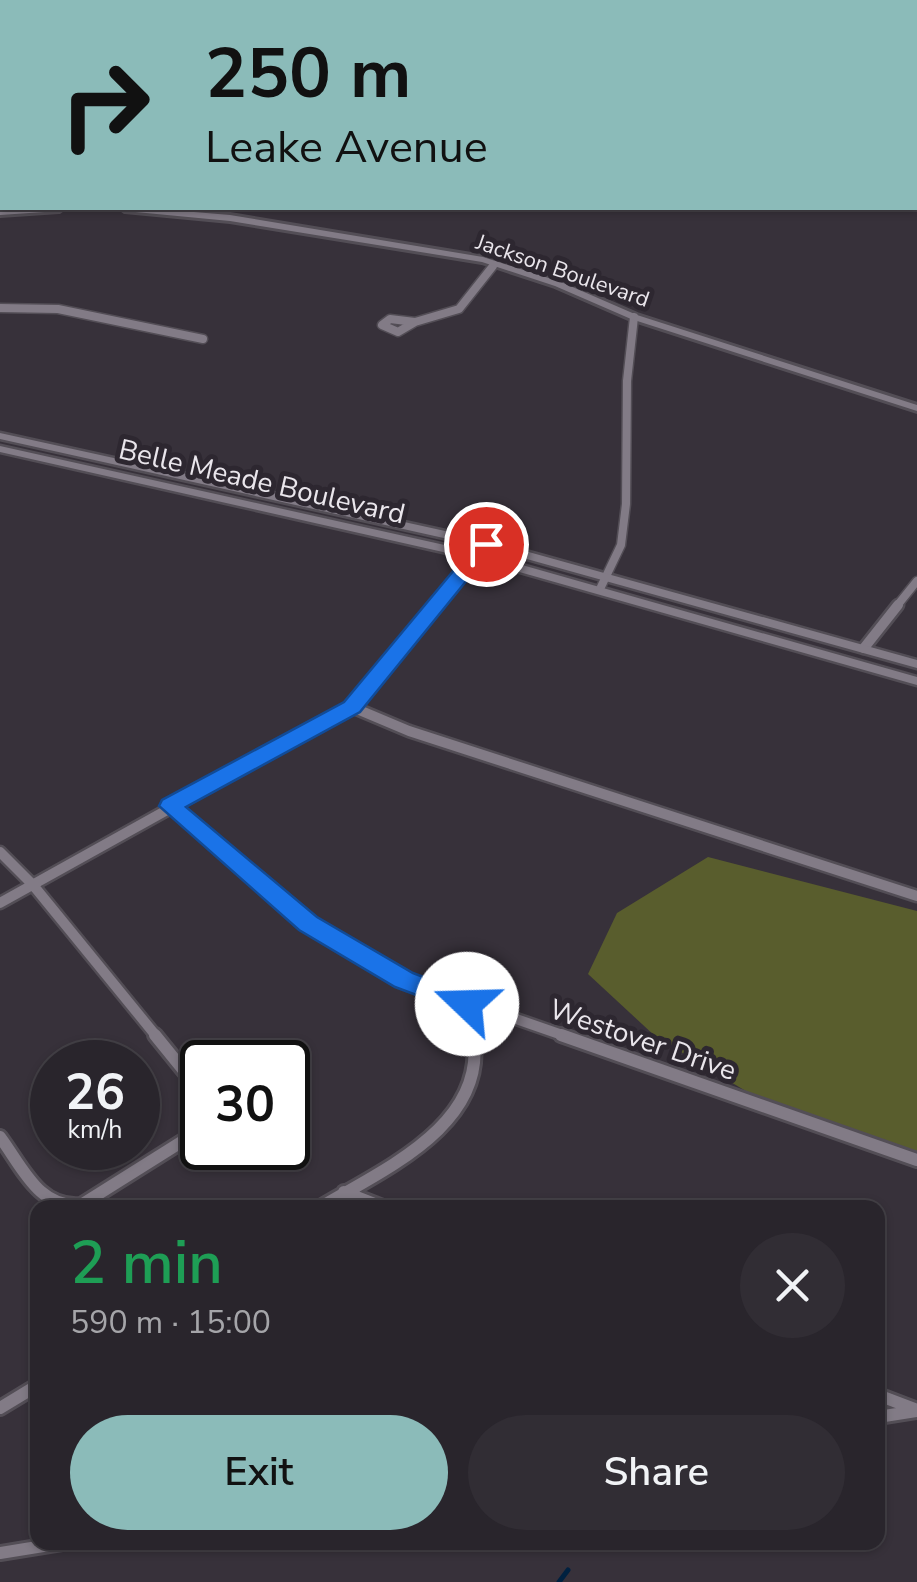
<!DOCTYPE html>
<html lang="en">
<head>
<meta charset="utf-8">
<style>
	body { margin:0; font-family:"Nunito Sans",sans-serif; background:#312d34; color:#f1f3f6; height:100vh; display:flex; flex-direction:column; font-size:38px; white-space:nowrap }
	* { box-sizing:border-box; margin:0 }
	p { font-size:32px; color:#a5a5a9 }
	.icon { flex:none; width:55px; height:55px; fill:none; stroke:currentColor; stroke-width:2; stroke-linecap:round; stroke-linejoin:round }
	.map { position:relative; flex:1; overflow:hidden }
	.drawer { position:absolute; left:30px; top:1200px; width:855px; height:350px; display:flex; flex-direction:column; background:#29252c; border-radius:20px; box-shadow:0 2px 8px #0004,0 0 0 2px #454248 }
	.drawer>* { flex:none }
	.banner { position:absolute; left:0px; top:0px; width:918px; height:210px; box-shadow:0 2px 8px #0004,0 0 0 2px #454248; background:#8bbbb9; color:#111; overflow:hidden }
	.speed { position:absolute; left:30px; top:1040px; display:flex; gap:20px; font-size:50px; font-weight:700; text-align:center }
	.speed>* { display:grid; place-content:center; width:130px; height:130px; border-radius:50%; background:#29252c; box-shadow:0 2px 8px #0004,0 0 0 2px #454248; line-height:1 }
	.speed small { font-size:25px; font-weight:400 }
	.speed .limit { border:5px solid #111; border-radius:15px; background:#fff; color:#111 }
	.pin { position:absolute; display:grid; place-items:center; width:85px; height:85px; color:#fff; margin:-42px; border:5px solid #fff; border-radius:50%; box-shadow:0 2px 10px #0007 }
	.me { position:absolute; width:110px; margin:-55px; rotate:291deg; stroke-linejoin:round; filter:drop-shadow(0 0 8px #0008) }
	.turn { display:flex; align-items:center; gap:35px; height:210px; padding:0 40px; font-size:45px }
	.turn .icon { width:130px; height:130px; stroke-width:2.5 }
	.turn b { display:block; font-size:70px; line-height:85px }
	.round { display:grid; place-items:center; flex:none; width:105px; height:105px; border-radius:52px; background:#312d34 }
	.head { display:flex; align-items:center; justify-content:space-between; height:170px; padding:0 40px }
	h1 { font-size:60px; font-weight:600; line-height:75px; color:#1e9e55 }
	.primary-button { display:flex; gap:20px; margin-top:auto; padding:20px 40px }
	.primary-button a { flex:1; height:115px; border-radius:60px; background:#8bbbb9; color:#111; font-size:40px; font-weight:600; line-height:115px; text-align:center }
	.primary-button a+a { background:#312d34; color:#f1f3f6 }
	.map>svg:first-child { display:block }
	.green { fill:#595d2d }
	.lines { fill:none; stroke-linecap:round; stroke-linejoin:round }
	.stream { stroke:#002140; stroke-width:5 }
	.minor-far3-casing { stroke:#534e56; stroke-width:10 }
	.minor-far2-casing { stroke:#534e56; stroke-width:11 }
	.minor-far1-casing { stroke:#534e56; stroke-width:15 }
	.minor-casing { stroke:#534e56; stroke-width:18 }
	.tertiary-casing { stroke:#534e56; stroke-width:6 }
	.secondary-casing { stroke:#534e56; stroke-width:5 }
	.minor-far3 { stroke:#827b86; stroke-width:6 }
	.minor-far2 { stroke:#827b86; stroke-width:8 }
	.minor-far1 { stroke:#827b86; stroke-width:10 }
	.minor { stroke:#827b86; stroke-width:12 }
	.tertiary { fill:#827b86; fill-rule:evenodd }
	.secondary { fill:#827b86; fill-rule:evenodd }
	.route { fill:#1a73e8; stroke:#114b97; stroke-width:2.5 }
	.labels { text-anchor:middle; stroke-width:10; stroke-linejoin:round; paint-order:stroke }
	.far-street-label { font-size:22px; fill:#eae6ec; stroke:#2d2730 }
	.street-label { font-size:28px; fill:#eae6ec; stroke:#2d2730 }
</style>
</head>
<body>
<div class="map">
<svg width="917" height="1582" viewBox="0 0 917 1582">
	<rect width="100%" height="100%" fill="#37313a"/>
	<!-- green -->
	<path class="green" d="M708,857L917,911V1161L789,1117L656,1037L588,974L617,913Z"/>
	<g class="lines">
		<!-- stream -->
		<path class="stream" d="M559,1582L568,1570"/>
		<!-- minor-far3 casing -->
		<g class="minor-far3-casing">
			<path id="minor-far3" d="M227,0L236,2
				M463,0L472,2
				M491,268L495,264"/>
		</g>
		<!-- minor-far2 casing -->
		<g class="minor-far2-casing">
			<path id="minor-far2" d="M0,308L58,309L203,339
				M390,319L415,322L398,332L382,325Z
				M415,322L459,309L493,266
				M600,589L621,545L626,504L627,381L634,317
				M434,607L486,544
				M896,607L917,581"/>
		</g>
		<!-- minor-far1 casing -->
		<g class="minor-far1-casing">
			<path id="minor-far1" d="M864,648L898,605
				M352,707L409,731L917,896
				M170,806L308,923L404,980L568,1037
				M0,852L33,885L157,1037
				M0,903L352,707L436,605
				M467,1004L474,1037"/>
		</g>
		<!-- minor casing -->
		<g class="minor-casing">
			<path id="minor" d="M155,1035L202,1093
				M561,1035L917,1160
				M0,1137C23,1168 39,1209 81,1205L202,1129
				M344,1192L385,1208
				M319,1208C382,1170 489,1125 473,1035
				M878,1395L917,1410
				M0,1408L38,1385
				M878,1417L916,1411
				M0,1553L68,1542"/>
		</g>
		<!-- tertiary casing -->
		<g class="tertiary-casing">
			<path id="tertiary" d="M726,0H738L733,2H723Z
				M766,0H784L787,2H772Z
				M915,33H917V38H915Z
				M29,208H63L59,211L0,215V209Z
				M121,208H146L230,215L483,257L561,282L637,315L917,405V411L631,319L555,286L482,262L230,221L125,211Z"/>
		</g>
		<!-- secondary casing -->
		<g class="secondary-casing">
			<path id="secondary" d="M0,433L486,540L917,660V668L484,547L0,439Z
				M0,446L476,552L917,677V685L474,559L0,452Z"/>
		</g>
		<!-- minor-far3 -->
		<use href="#minor-far3" class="minor-far3"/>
		<!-- minor-far2 -->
		<use href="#minor-far2" class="minor-far2"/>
		<!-- minor-far1 -->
		<use href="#minor-far1" class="minor-far1"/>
		<!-- minor -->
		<use href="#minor" class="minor"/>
		<!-- tertiary -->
		<use href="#tertiary" class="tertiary"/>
		<!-- secondary -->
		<use href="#secondary" class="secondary"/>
	</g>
	<!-- route -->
	<path class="route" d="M486,538L496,544L493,548L360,712L186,807L317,917L413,973L476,997L479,1004L476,1011L467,1014L395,987L299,930L159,806L162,800L344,702L479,540Z"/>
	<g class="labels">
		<!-- far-street labels -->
		<g class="far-street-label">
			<text transform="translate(563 270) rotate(19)" y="8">Jackson Boulevard</text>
		</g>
		<!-- street labels -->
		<g class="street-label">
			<text transform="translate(262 481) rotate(13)" y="10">Belle Meade Boulevard</text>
			<text transform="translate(643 1039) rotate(19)" y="10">Westover Drive</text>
		</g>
	</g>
</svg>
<div class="speed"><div>26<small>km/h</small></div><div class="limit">30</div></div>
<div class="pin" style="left:486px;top:544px;background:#d93025"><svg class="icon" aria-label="arrive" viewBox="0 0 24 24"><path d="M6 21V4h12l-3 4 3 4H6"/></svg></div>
<svg class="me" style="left:467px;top:1004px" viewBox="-20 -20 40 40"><circle r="19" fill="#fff"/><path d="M0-13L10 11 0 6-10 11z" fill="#1a73e8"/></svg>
<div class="banner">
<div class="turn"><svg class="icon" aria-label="right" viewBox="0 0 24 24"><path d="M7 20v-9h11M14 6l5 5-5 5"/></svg><div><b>250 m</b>Leake Avenue</div></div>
</div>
<section class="drawer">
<div class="head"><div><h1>2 min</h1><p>590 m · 15:00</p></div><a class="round"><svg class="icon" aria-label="close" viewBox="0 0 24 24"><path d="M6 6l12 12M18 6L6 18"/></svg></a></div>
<div class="primary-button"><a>Exit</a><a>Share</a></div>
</section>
</div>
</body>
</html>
